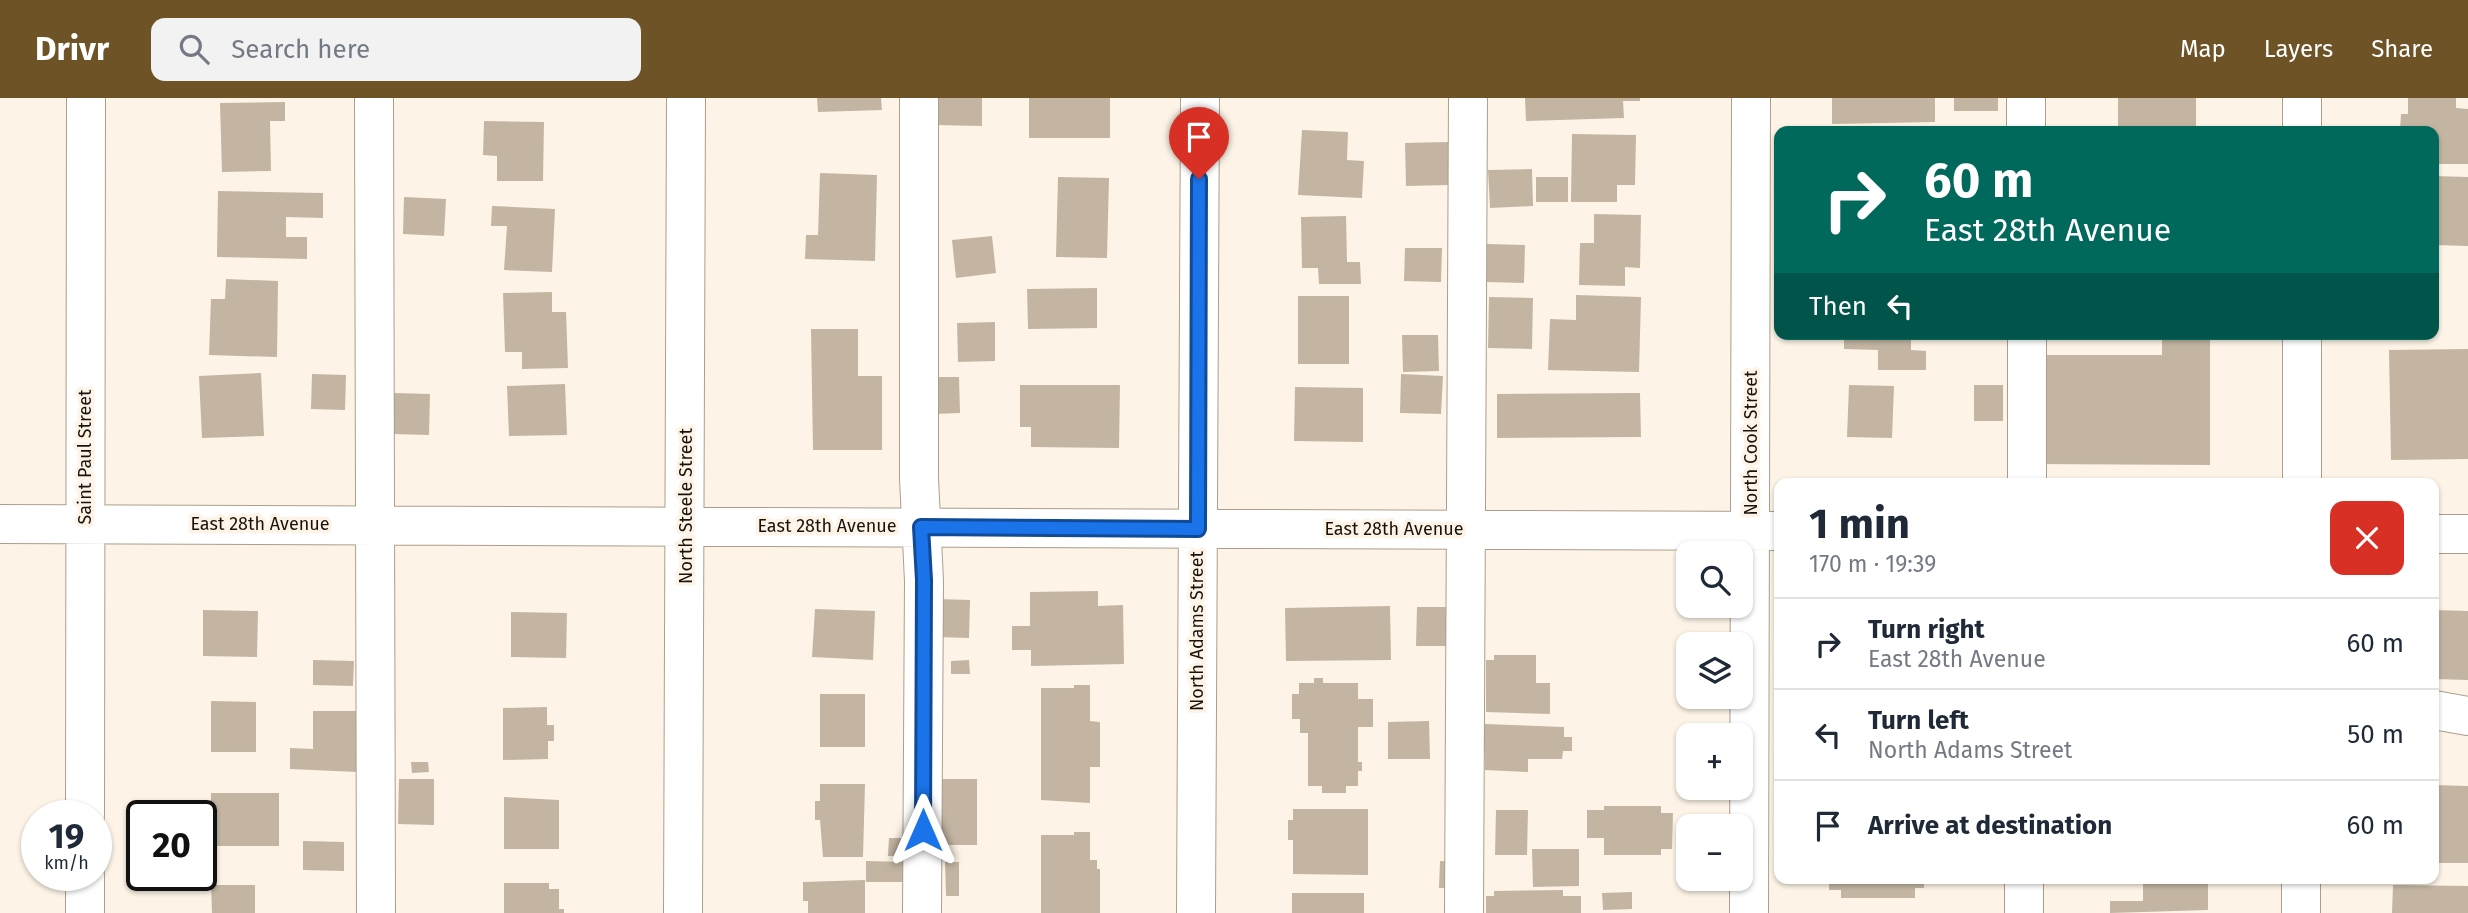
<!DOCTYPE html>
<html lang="en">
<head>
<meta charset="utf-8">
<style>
	body { margin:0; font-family:"Fira Sans",sans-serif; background:#f2f2f3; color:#1f2937; height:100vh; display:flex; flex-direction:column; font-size:26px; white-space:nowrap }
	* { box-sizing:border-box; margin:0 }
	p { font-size:23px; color:#747a83 }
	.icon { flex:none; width:38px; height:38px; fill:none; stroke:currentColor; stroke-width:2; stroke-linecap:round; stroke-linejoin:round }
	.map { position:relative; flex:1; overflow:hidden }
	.panel { position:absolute; left:1774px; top:380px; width:665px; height:406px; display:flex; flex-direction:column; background:#fff; border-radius:14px; box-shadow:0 2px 5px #0004 }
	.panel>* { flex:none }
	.guide { position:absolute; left:1774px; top:28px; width:665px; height:214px; border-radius:14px; box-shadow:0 2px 5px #0004; background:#00695c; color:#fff; overflow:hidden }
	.fabs { position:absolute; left:1676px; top:443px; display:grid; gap:14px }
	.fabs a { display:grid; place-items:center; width:77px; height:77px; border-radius:14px; background:#fff; box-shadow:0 2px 5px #0004; font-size:35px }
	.speed { position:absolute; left:21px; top:702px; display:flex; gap:14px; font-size:35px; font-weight:700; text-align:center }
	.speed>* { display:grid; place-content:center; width:91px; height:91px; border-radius:50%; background:#fff; box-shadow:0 2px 5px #0004; line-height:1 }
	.speed small { font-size:18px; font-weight:400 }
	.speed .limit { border:4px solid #111; border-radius:10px; background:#fff; color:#111 }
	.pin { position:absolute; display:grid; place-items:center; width:60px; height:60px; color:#fff; margin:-72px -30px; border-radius:50% 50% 50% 0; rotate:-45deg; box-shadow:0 0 7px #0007 }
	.pin .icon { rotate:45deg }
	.me { position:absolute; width:77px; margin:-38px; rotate:0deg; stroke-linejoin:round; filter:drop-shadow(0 0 5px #0008) }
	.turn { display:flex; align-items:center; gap:24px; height:147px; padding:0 35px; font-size:32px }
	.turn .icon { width:91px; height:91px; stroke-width:2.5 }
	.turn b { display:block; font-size:49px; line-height:60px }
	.then { display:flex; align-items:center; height:66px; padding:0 35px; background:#0003; gap:14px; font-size:26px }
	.round { display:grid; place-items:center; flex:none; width:74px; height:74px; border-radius:14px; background:#f2f2f3 }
	.head { display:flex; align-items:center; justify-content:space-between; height:119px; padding:0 35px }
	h1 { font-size:42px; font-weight:700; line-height:52px }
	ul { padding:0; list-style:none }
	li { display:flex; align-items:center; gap:21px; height:91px; padding:0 35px; border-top:2px solid #e0e1e3 }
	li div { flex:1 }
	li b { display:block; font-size:26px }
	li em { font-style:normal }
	header { display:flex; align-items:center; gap:42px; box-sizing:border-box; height:98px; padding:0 35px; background:#6d5325; color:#fff }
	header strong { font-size:33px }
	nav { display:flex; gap:38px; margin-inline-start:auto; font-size:24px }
	.search { width:490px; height:63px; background:#f2f2f3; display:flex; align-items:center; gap:18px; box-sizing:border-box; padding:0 24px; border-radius:14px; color:#747a83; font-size:26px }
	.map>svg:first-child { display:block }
	.building { fill:#c3b5a2 }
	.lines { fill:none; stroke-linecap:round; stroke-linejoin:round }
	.minor-casing { stroke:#ac9e8b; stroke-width:40 }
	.minor { stroke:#fff; stroke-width:38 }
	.route-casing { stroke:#114b97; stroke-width:18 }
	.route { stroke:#1a73e8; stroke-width:12 }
	.labels { text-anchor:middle; stroke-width:7; stroke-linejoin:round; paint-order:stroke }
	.street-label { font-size:18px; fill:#18120b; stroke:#fdf4e7 }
</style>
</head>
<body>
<header>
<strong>Drivr</strong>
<div class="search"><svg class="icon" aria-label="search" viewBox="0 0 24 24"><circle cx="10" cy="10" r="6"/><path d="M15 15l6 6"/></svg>Search here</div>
<nav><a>Map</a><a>Layers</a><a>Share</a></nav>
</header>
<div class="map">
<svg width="2468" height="815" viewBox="0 0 2468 815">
	<rect width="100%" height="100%" fill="#fdf4e7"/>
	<!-- building -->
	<path class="building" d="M817,0H881L882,12L818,14Z
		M935,0H982V28L935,27Z
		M1029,0H1110V40H1029Z
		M1525,0H1640V3H1623L1624,20L1526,23Z
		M1832,0H1935V24L1832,26Z
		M1954,0H1998V13H1954Z
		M2118,0H2196V33H2118Z
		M2408,0H2456V10L2468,11V66H2434V33H2400L2401,16H2408Z
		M285,4V23H270L271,73L222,74L220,5Z
		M484,23L544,24L543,83H497V58L483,57Z
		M1975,30L2006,31V33H1975Z
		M1302,32L1348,34L1347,62L1364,63L1362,100L1298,97Z
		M1572,36L1636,37L1635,87H1617V104H1571Z
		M1448,44L1449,87L1406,88L1405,45Z
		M1532,71L1533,108L1490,110L1488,72Z
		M820,75L877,77L875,163L805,161L806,137H818Z
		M2434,78L2468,79V148L2434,147Z
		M1058,79L1109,80L1107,160L1056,159Z
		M1536,79H1568V104H1536Z
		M218,93L323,95V120L286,119V139H307V161L217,159Z
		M404,99L446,101L444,138L403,136Z
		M492,108L555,111L552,174L504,172L507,128H491Z
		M1594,116L1641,117L1640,170L1625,169V188L1579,187L1580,145H1594Z
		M1346,118L1347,164H1360L1361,186H1319L1318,170H1302L1301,119Z
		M992,138L996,175L956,180L952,142Z
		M1487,146L1525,147L1524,185L1486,184Z
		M1405,150H1442L1441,184L1404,183Z
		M226,181L278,183L277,259L209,257L211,201H225Z
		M1097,190V230L1028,231L1027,191Z
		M552,194V214H566L568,270L522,271V254H505L503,195Z
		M1576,197L1641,199L1639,274L1548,272L1550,221L1576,222Z
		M1298,198H1349V266H1298Z
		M1489,199L1533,200L1532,251L1488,250Z
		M995,224V263L958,264L957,225Z
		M811,231H858V278H882V352H813Z
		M1844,236H1911V252L1926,253V272H1878V252L1844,251Z
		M2162,236L2210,237V367L2030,366V257H2162Z
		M1402,237H1438L1439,273L1403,274Z
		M2468,251V361L2391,362L2389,252Z
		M261,275L264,338L202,340L199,278Z
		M312,276L346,277L345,312L311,311Z
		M1401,276L1443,278L1441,316L1400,315Z
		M934,279H959L960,315L935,316Z
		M565,286L567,337L509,338L507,288Z
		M1020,287H1120L1119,350L1031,349V329H1020Z
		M1849,287L1894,288L1892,340L1847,339Z
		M1974,287H2003V323H1974Z
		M1295,289L1363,290V344L1294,343Z
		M393,295L430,296L429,337L392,336Z
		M1640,295L1641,339L1497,340V296Z
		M1098,493V508L1123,507L1124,566L1031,568V552H1012V528H1030V494Z
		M937,501L970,502L969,540L936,539Z
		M1390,508L1391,562L1286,563L1285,510Z
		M1417,509H1453V548H1416Z
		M815,511L875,513L873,562L812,559Z
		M203,512L258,513L257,559L203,558Z
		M2434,512L2468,513V582L2434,581Z
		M511,514L567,515L566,560L511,559Z
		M1494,557H1536V585H1550V616L1486,614V562H1494Z
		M313,562L354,563L353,588L313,587Z
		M969,562L970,576H951V563Z
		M1314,580H1323V585H1358V601H1373V629H1358V664H1362V673H1358V688H1346V695H1322V688H1308V635H1300V621H1292V596H1299V585H1314Z
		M1074,587H1090V623L1100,624V669H1090V705L1041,702V590H1074Z
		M820,596H865V649H820Z
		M211,603L256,604V654H211Z
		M547,609V627H554V643H548V661L503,662V610Z
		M313,613H358L357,674L290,671V650L313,651Z
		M1429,623L1430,661H1388V624Z
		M1485,626L1564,629V639H1572V653H1563L1562,661H1528V674L1485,672V655H1481Z
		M411,664H428L429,674L412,675Z
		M399,681H434V727L398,726Z
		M938,681H977V747H939Z
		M820,686H865L863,759H823L820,722H815V703H820Z
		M2434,687L2468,688V765H2434Z
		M211,695H279V748H201V714H211Z
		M504,699L559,702V751H504Z
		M1604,708H1661V715H1673L1672,751H1661V757H1604V740H1587V712H1604Z
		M1293,711H1368V777L1293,776V742H1288V722H1293Z
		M1496,712H1528L1527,757H1495Z
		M1074,734H1090V762H1097V771H1100V815H1041V737H1074Z
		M889,740H903L902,758H888Z
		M303,743L344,744V773L303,772Z
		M1532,751H1579V788L1533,789Z
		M866,763L907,764V784H866Z
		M1440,763L1460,764V790H1439Z
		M945,764H959V798H946Z
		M1829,780H1924V790H1915V800H1841V792H1829Z
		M2143,780H2208V812L2110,815V803H2143Z
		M865,782V815H808V803H803V784Z
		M504,785H549V791H559V811H564V815H504Z
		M211,787H255V815H212Z
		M2393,787L2468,788V815H2392Z
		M1563,792V798H1581V815H1486V798H1494V793Z
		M1632,794V811L1603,812L1602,795Z
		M1292,795H1364V815H1292Z"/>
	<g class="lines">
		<!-- minor casing -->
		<g class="minor-casing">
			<path id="minor" d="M374,0L376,815
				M919,0V380L924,483L922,815
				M2026,0V33
				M2302,0V33
				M2027,236V385
				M2302,236V385
				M0,426L1780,433
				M2434,436H2468
				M2434,612L2468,618
				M85,718L86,0
				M85,777V815
				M683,815L686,0
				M1196,815L1200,0
				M1464,815L1468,0
				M1749,815L1751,0
				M2024,815V780
				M2301,815V780"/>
		</g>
		<!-- minor -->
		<use href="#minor" class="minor"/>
	</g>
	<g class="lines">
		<!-- route casing -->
		<g class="route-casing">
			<path id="route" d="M923,732L924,482L921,429L1198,431L1199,81"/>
		</g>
		<!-- route -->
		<use href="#route" class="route"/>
	</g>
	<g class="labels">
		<!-- street labels -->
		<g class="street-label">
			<text transform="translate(1751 345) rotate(-90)" y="6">North Cook Street</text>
			<text transform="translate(85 359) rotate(-90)" y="6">Saint Paul Street</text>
			<text transform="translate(686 408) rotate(-90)" y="6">North Steele Street</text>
			<text x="260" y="432">East 28th Avenue</text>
			<text x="827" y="434">East 28th Avenue</text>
			<text x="1394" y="437">East 28th Avenue</text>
			<text transform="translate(1197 533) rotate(-90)" y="6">North Adams Street</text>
		</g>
	</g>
</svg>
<div class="fabs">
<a><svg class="icon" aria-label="search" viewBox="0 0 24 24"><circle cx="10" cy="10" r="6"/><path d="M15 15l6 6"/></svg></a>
<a><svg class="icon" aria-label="layers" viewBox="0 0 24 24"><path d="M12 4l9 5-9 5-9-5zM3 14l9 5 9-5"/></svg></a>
<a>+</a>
<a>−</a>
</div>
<div class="speed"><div>19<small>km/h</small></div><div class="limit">20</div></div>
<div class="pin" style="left:1199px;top:81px;background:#d93025"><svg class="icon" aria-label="arrive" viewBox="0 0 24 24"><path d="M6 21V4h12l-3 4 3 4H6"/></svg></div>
<svg class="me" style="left:923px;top:732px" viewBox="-20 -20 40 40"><path d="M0-17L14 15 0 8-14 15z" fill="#1a73e8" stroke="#fff" stroke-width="4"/></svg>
<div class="guide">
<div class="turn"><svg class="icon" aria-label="right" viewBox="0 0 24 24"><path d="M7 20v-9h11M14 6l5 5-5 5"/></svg><div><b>60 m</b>East 28th Avenue</div></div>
<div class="then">Then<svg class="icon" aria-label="left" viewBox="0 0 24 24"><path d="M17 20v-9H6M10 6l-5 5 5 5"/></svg></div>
</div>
<section class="panel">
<div class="head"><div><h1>1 min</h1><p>170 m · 19:39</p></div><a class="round" style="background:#d93025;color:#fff"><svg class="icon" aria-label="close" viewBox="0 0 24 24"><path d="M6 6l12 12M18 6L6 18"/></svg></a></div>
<ul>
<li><svg class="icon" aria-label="right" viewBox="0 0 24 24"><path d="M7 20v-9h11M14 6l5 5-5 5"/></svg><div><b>Turn right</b><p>East 28th Avenue</p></div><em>60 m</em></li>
<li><svg class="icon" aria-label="left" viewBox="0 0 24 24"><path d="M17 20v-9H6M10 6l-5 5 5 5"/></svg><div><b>Turn left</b><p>North Adams Street</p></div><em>50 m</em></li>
<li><svg class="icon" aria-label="arrive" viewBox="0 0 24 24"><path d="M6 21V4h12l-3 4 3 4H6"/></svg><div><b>Arrive at destination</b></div><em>60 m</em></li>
</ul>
</section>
</div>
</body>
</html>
